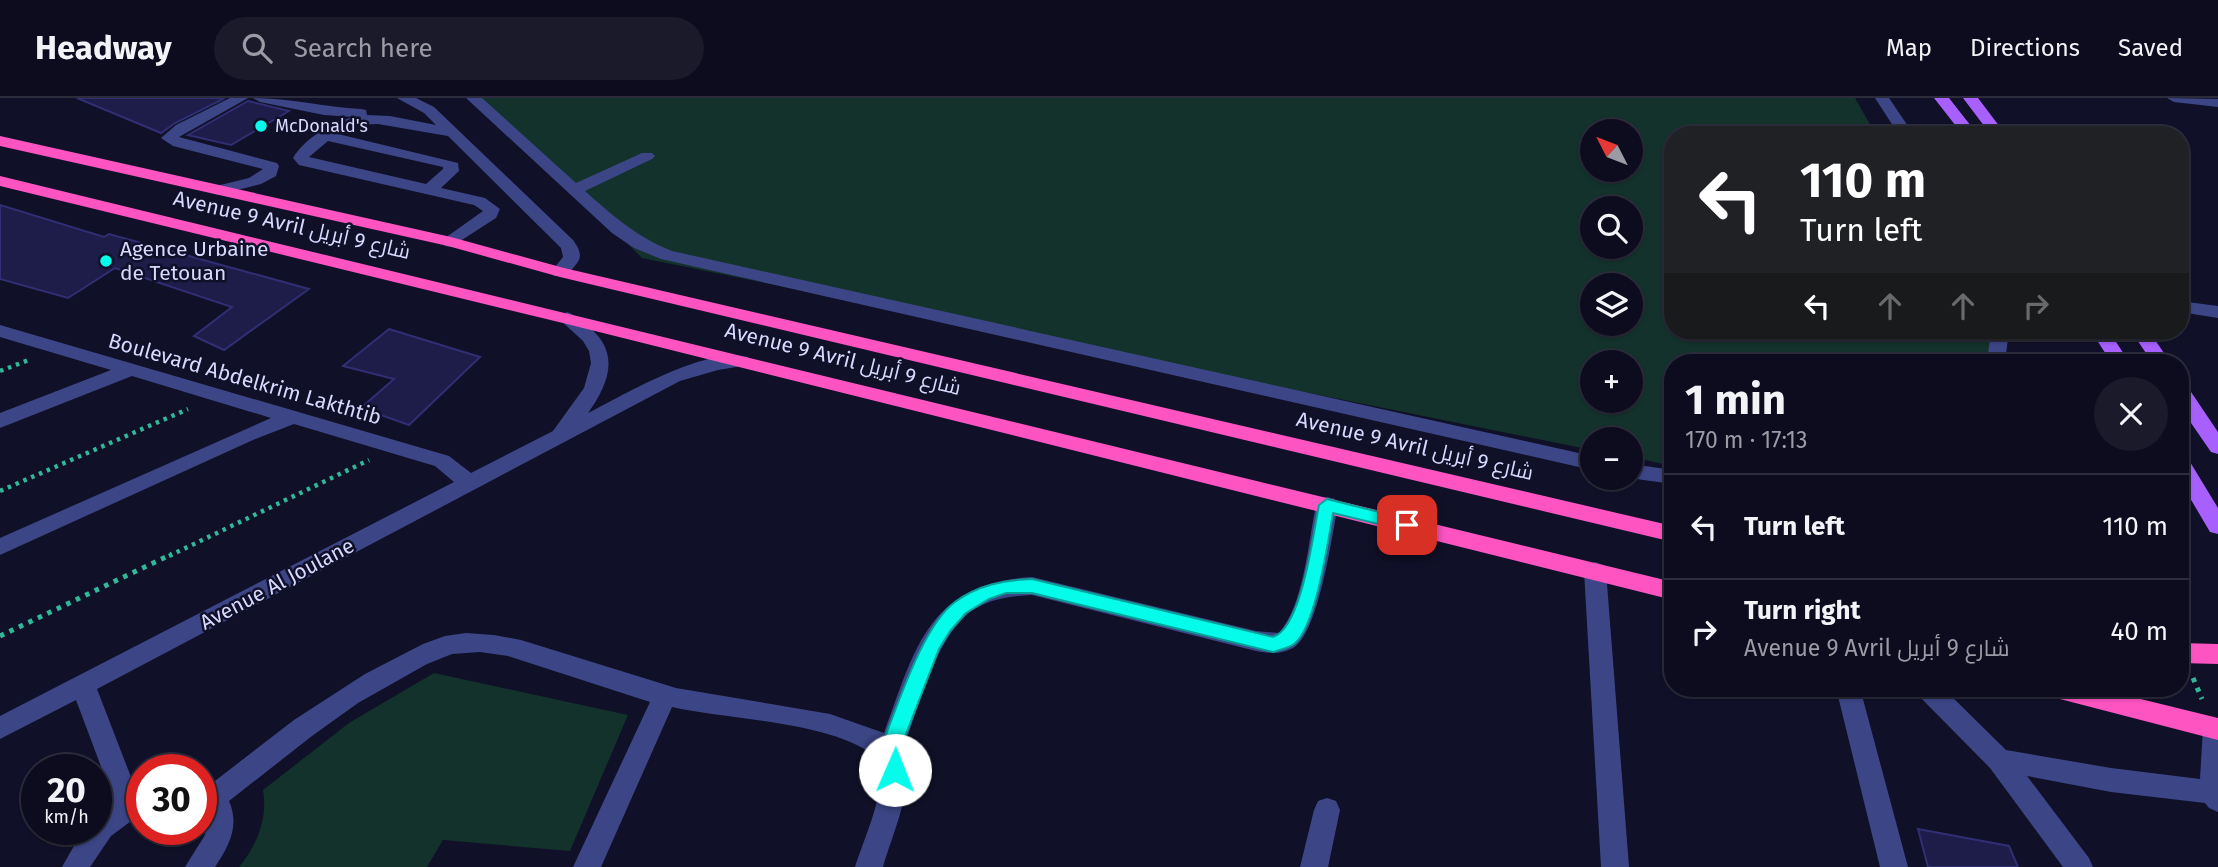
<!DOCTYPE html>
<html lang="en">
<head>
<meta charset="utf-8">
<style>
	body { margin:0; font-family:"Fira Sans",Cairo,sans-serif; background:#1a1a2b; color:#f1f3f6; height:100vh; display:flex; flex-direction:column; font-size:26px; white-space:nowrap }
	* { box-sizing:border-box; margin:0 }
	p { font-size:23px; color:#9a9ba4 }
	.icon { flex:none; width:38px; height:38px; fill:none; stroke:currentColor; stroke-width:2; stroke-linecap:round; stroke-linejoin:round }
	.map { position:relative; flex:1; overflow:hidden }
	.side { position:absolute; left:1664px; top:256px; width:525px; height:343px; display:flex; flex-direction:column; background:#0c0c1e; border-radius:28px; box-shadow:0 2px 5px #0004,0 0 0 2px #2c2c3c }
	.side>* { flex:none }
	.hud { position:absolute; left:1664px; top:28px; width:525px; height:214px; border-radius:28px; box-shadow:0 2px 5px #0004,0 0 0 2px #2c2c3c; background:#202124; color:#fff; overflow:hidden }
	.needle { width:46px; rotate:312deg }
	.tools { position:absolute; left:1580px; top:21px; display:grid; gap:14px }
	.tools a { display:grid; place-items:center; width:63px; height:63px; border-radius:50%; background:#0c0c1e; box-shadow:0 2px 5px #0004,0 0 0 2px #2c2c3c; font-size:35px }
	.speed { position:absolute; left:21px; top:656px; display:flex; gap:14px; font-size:35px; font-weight:700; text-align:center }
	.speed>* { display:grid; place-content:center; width:91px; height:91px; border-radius:50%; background:#0c0c1e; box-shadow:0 2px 5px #0004,0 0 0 2px #2c2c3c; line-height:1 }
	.speed small { font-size:18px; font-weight:400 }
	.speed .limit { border:10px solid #d22; background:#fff; color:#111 }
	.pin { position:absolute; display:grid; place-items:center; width:60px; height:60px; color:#fff; margin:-30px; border-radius:14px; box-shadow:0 4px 10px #0006 }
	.me { position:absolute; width:77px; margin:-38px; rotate:1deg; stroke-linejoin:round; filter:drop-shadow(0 0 5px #0008) }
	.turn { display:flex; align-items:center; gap:24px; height:147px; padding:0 21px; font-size:32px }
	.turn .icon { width:91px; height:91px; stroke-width:2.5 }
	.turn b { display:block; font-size:49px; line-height:60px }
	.lanes { display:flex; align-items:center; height:66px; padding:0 21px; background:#0003; justify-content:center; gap:35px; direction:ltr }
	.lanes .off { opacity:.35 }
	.round { display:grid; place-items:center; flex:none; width:74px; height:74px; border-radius:37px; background:#1a1a2b }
	.headline { display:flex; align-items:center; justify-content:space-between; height:119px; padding:0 21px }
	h1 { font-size:42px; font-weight:700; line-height:52px }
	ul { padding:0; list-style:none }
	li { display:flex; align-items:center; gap:21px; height:105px; padding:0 21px; border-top:2px solid #2c2c3c }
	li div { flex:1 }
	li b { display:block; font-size:26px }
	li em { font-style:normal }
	header { display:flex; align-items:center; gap:42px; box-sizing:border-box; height:98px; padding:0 35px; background:#0c0c1e; border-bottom:2px solid #2c2c3c }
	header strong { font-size:33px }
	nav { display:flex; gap:38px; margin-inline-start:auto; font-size:24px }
	.search { width:490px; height:63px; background:#1a1a2b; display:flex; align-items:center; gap:18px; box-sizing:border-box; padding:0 24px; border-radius:38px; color:#9a9ba4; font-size:26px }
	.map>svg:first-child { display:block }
	.green { fill:#13322b; fill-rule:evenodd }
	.building { fill:#1e1c48; stroke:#302f74; stroke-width:2 }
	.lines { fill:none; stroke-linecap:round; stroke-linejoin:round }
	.path-far1 { stroke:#31b899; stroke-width:4.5; stroke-dasharray:3.5 5; stroke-linecap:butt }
	.path { stroke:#31b899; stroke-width:5; stroke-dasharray:4.5 6; stroke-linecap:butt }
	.minor { fill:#3c4686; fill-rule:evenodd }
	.major { fill:#a760fd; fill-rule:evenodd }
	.highway { fill:#fd54c2; fill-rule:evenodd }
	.route { fill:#06fcea; stroke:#04a498; stroke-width:2 }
	.poi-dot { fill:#06fcea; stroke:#101028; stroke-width:2.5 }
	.labels { text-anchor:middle; stroke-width:5; stroke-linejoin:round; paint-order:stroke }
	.far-poi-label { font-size:18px; fill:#d7d9ff; stroke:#101028; text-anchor:start }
	.street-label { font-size:21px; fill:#d7d9ff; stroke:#101028 }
	.poi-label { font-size:21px; fill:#d7d9ff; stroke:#101028; text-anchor:start }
</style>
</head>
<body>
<header>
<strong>Headway</strong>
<div class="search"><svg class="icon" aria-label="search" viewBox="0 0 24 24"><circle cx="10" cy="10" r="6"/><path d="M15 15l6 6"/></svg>Search here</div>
<nav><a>Map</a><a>Directions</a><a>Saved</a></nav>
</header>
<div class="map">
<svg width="2218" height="769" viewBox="0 0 2218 769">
	<rect width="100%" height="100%" fill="#101028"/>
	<!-- green -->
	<path class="green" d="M481,0H1855L1876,37H1673V233H1988L2006,264H1673V368L1631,359V341H1592V352L642,160ZM1592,33H1631V72H1592ZM1592,110H1631V149H1592ZM1592,187H1631V226H1592ZM1592,264H1631V303H1592Z
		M434,575L628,617L570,753L443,742L427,769H239C257,747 268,721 263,692L349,625Z"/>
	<!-- building -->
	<path class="building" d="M77,0H219L223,1L175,25L161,35Z
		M248,3L289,13L231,47L188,37Z
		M0,107L104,139L109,136L309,191L224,252L194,238L232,209L115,170L68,200L0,181Z
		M389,231L480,259L409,327L361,310L394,281L343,268Z
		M1918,731L2009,748L2018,769H1928Z"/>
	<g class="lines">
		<!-- path-far1 -->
		<path class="path-far1" d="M0,273L29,262
			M0,393L188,311
			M169,458L369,362"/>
		<!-- path -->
		<path class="path" d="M0,538L172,456
			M2193,580L2202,601"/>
		<!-- minor -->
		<path class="minor" d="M230,0H248L179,39L277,65L279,68L276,78L261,86L218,97L212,95L210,92L212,89L249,80L263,71L173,48L161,40L176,27Z
			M253,0C289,0 324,9 361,11L366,12L367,17L390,18L436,27L424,15L397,0H416L434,9L573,142C586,160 579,163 566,178H554L551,174L563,159L561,150L448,38L378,26L357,27L338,36L458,65L459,73L441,90L485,100L500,111L496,120L451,149L445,148L443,144L445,140L483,113L474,107L299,67L293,60C305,40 331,25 353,19L324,17L260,4ZM328,43L443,69V71L426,86L309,59Z
			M466,0H482L576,85L642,55H652L655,58L652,61L585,93C613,118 637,139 672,153L1592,358V372L661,161L634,150L612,135Z
			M1875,0H1889L1914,37H1899Z
			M2167,0L2218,1V9L2174,4Z
			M2180,203L2218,208V220L2180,214Z
			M567,214C576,217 583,224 590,230C621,256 608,287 588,315C625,296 706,248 748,259L750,263L748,267L718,272L680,283L97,591L136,692H142V715L111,738L90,769H62L83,732H96V717L114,703L76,602L0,641V618L454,384L435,368L294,326L253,342L0,457V440L271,320L132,278L0,330V315L111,272L0,239V227L449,358L471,375L553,333L584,290L591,265L589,253L583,243L558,220Z
			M1991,233H2009L2005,264H1987Z
			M1631,366L1673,372V386L1629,380H1631Z
			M1327,399L1335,401L1338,407C1332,437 1319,535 1293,550C1281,557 1268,555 1256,553L1032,497C1010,498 988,501 970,514C934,542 918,612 902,654C915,690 893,734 883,769H855C865,737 886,696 879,662C839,623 727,622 672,609L601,769H573L650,604L508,558L480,554L452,556L427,566L358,605L312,638L229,703C240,728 229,748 215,769H185L205,737L207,715L201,709V684L211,686L294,622L365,576L423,546L445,538L466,535L494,537L521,542L676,590L830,616L884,635C915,551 928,485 1032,479L1256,533L1279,535C1304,506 1308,445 1316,407L1319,401Z
			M1595,464L1603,467L1606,473L1629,769H1601L1584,473L1587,467Z
			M1836,590H1860L1908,769H1880Z
			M1915,590H1943L2006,652L2111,670L2200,681L2203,630L2207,622L2218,620V714L2209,710L2205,705L2111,694L2027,678L2089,760L2093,769H2063L1990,670L1918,597Z
			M1327,700L1336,703L1340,712L1328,769H1300L1314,712L1318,703Z"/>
		<!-- major -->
		<path class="major" d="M1934,0H1949L1978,37H1963Z
			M1963,0H1978L2006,37H1991Z
			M2091,233H2109L2129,264H2111Z
			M2131,233H2149L2170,264H2152Z
			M2180,287L2187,288L2218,334V356L2211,354L2180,309Z
			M2180,357L2187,359L2218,410V436L2210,434L2180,383Z"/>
		<!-- highway -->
		<path class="highway" d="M0,38L451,139L564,170L1673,428V444L560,179L448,148L0,48Z
			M0,78L1673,484V502L567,226L0,88Z
			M2180,545L2218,546V566L2180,565Z
			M2044,590H2096L2218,620V642L2056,600L2047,597Z"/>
	</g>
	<!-- route -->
	<path class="route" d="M1327,401L1407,421L1415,427L1407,433L1333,415C1328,443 1316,529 1294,546C1289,550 1279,552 1273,554L1032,495H1006L989,501L966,515L950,533L939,551L899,654L905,672L902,678L895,681L888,678L879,654C896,614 921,529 955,504C978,487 1004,482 1032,481L1273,539C1302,530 1313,436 1319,407Z"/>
	<!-- markers -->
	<g class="poi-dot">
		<circle cx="261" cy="28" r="7"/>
		<circle cx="106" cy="163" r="7"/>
	</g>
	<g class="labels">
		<!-- far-poi labels -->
		<g class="far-poi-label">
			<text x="275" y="34">McDonald's</text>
		</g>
		<!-- street labels -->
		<g class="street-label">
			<text transform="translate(292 127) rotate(13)" y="7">Avenue 9 Avril شارع 9 أبريل</text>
			<text transform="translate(843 261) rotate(14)" y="7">Avenue 9 Avril شارع 9 أبريل</text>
			<text transform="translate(245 281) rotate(16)" y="7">Boulevard Abdelkrim Lakthtib</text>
			<text transform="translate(1415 348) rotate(13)" y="7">Avenue 9 Avril شارع 9 أبريل</text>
			<text transform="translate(277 486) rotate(-28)" y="7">Avenue Al Joulane</text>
		</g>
		<!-- poi labels -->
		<g class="poi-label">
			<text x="120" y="158">Agence Urbaine<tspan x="120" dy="24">de Tetouan</tspan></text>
		</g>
	</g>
</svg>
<div class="tools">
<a><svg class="needle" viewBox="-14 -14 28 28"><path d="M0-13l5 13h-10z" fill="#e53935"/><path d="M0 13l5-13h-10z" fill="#9a9ba4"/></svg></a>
<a><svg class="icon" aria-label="search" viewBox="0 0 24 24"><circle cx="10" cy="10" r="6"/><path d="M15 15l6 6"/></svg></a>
<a><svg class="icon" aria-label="layers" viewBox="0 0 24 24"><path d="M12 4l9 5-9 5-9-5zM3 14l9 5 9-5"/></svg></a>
<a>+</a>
<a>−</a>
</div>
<div class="speed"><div>20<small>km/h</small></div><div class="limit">30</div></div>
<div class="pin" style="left:1407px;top:427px;background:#d93025"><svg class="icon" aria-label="arrive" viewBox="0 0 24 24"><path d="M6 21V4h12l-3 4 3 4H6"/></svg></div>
<svg class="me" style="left:895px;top:672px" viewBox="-20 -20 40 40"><circle r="19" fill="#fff"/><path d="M0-13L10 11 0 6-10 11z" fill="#06fcea"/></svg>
<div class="hud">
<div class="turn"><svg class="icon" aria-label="left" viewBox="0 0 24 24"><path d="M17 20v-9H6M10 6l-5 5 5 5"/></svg><div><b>110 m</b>Turn left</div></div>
<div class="lanes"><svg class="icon" aria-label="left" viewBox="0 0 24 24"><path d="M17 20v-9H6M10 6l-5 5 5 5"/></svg><svg class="icon off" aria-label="ahead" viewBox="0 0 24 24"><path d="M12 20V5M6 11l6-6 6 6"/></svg><svg class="icon off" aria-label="ahead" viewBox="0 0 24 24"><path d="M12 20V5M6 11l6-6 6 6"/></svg><svg class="icon off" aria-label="right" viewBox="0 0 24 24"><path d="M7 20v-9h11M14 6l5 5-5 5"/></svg></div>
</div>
<section class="side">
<div class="headline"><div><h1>1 min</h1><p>170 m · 17:13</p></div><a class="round"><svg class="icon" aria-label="close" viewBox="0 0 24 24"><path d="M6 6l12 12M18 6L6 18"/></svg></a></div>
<ul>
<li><svg class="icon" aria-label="left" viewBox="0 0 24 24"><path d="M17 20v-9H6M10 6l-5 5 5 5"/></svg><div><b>Turn left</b></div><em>110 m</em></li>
<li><svg class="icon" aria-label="right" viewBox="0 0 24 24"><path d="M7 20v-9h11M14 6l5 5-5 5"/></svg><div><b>Turn right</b><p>Avenue 9 Avril شارع 9 أبريل</p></div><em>40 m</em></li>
</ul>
</section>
</div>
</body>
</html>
